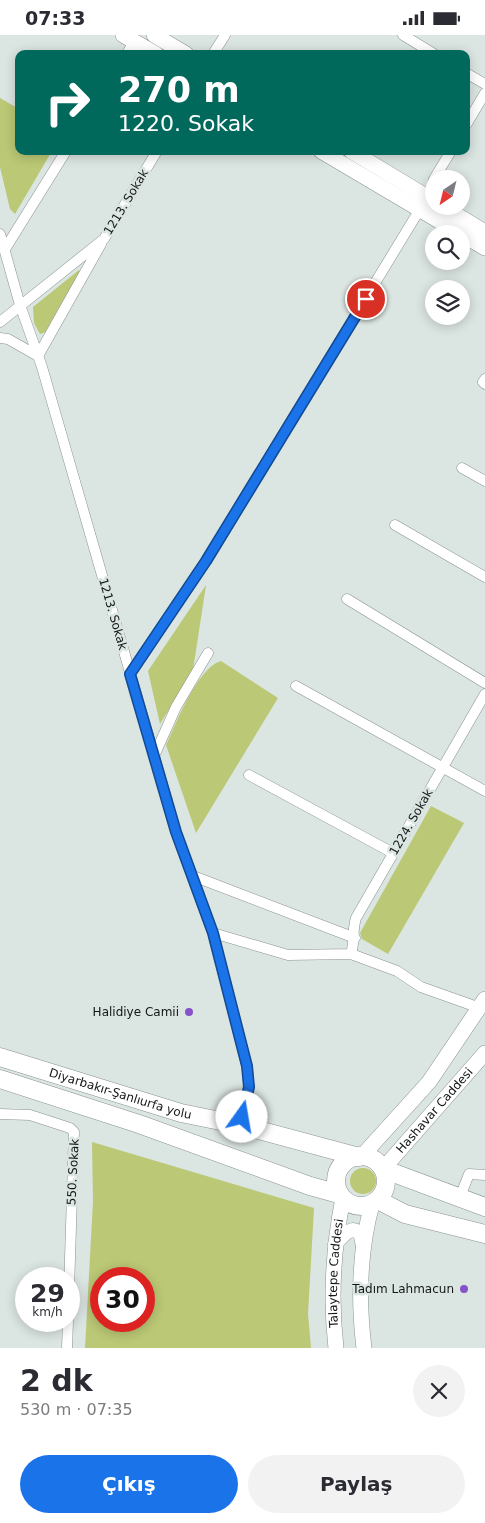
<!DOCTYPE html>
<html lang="tr">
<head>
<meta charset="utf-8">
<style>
	body { margin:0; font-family:"DejaVu Sans",sans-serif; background:#f2f2f3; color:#2b2b33; height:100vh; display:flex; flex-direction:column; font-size:19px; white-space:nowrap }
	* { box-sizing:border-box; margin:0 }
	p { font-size:16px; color:#7c7c81 }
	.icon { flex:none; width:28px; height:28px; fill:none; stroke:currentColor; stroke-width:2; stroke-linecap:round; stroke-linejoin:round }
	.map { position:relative; height:1313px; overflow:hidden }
	.drawer { display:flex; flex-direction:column; background:#fff; flex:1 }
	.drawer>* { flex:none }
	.guide { position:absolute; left:15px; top:15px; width:455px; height:105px; border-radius:10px; box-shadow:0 2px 12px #0003; background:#00695c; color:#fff; overflow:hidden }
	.needle { width:32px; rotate:215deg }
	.tools { position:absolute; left:425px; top:135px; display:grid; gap:10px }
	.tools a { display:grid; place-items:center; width:45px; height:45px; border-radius:50%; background:#fff; box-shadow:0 2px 12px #0003; font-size:25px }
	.speed { position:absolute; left:15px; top:1232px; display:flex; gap:10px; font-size:25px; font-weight:700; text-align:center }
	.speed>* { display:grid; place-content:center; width:65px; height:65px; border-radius:50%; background:#fff; box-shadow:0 2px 12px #0003; line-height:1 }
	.speed small { font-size:12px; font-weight:400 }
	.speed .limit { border:8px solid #d22; background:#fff; color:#111 }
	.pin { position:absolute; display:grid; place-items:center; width:42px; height:42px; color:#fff; margin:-21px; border:2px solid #fff; border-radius:50%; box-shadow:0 1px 5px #0007 }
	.me { position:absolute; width:55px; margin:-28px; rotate:13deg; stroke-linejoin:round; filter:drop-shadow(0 0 4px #0008) }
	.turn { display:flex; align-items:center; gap:18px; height:105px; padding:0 20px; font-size:22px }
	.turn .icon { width:65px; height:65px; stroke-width:2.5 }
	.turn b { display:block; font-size:35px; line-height:42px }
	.round { display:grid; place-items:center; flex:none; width:52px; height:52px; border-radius:26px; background:#f2f2f3 }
	.summary { display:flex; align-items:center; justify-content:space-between; height:85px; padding:0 20px }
	h1 { font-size:30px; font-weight:800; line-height:38px }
	.button { display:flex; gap:10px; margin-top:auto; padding:10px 20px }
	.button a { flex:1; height:58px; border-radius:30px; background:#1a73e8; color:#fff; font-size:20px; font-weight:800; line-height:58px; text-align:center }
	.button a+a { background:#f2f2f3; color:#2b2b33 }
	.status { display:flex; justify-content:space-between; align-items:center; height:35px; padding:0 25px; background:#fff; direction:ltr }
	.status svg { height:14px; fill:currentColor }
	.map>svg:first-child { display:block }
	.green { fill:#bbc875; fill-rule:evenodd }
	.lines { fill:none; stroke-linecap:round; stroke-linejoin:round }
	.minor-casing { stroke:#8a938f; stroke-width:11 }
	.tertiary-casing { stroke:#8a938f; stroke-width:15 }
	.secondary-casing { stroke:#8a938f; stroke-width:16 }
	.trunk-casing { stroke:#8a938f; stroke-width:19 }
	.minor { stroke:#fff; stroke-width:10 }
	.tertiary { stroke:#fff; stroke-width:14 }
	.secondary { stroke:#fff; stroke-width:15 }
	.trunk { stroke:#fff; stroke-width:18 }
	.route-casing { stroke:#114b97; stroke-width:12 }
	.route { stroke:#1a73e8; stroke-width:9 }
	.poi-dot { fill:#8651c9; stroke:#dbe5e1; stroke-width:2 }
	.labels { text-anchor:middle; stroke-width:5; stroke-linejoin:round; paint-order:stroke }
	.street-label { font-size:12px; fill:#131715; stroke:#dbe5e1 }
	.poi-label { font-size:12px; fill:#131715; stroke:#dbe5e1; text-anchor:end }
</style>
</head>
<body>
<div class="status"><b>07:33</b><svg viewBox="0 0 49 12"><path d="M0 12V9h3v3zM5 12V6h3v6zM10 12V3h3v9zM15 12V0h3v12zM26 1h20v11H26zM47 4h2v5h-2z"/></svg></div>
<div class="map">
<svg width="485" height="1313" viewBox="0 0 485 1313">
	<rect width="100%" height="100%" fill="#dbe5e1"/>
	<!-- green -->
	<path class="green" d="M0,63L19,74V116H52L15,179L10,174L0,132Z
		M79,235L80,238L46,297L40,299L34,288L33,272Z
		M206,550L193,635L160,689L148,636Z
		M221,626L278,663L196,798L166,710C176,689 197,633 221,626Z
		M431,771L464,788L388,919L362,904L360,898Z
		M92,1107L314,1173L308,1279L311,1313H85L93,1167ZM101,1244H144V1286H101Z
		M350 1146a13 13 0 1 1 26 0a13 13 0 1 1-26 0Z"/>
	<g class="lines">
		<!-- minor casing -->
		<g class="minor-casing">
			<path id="minor" d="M403,0L434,19
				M127,19L134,6
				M213,19L225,0
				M466,38L485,49
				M466,90L485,58
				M434,144L451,116
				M0,199L20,270L42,332L176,797L213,898L247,1031L249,1052L240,1090
				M5,214L66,116
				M0,287L104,204L157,116
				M0,303L8,304L38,321L101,209
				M485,344L483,347L485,349
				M462,433L485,446
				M395,490L485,542
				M347,564L485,648
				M130,639L206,526L420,174
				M296,651L485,756
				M155,719L176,672L208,618
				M249,740L393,818
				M193,841L355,903
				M213,898L288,920L351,919L397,936L421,952L480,973
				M351,919C355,906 352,895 356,883L485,659
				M0,1079L30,1080L70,1093L74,1097L69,1255
				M460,1162L469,1139L485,1140
				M67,1313L68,1286"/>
		</g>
		<!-- tertiary casing -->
		<g class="tertiary-casing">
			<path id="tertiary" d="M335,1209L347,1197L353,1195L360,1197L363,1211"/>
		</g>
		<!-- secondary casing -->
		<g class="secondary-casing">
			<g id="secondary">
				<path d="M123,0L156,19"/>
				<path d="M154,0L186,19"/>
				<path d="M321,116L485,213"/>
				<path d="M351,116L434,166"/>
				<path d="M442,171L485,197"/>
				<path d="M362,1121L429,1047L485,964"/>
				<path id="s1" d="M383,1134L485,1018"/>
				<path id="s2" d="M336,1313C330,1262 333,1214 343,1163"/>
				<path d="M364,1313C358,1264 359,1217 372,1169"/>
			</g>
		</g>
		<!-- trunk casing -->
		<g class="trunk-casing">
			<g id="trunk">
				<path id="s3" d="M0,1022L181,1078L240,1090L359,1122"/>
				<path d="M0,1044L139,1089L310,1151L339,1159"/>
				<circle cx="361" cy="1146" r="25"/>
				<path d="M383,1134L485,1172"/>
				<path d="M378,1165L405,1179L485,1199"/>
			</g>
		</g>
		<!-- minor -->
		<use href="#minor" class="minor"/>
		<!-- tertiary -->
		<use href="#tertiary" class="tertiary"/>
		<!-- secondary -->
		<use href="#secondary" class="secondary"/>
		<!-- trunk -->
		<use href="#trunk" class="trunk"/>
	</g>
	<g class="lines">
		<!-- route casing -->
		<g class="route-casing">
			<path id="route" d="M242,1082L249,1052L247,1031L213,898L176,797L130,639L206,526L366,264"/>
		</g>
		<!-- route -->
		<use href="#route" class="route"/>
	</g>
	<!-- markers -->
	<g class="poi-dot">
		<circle cx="189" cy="977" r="5"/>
		<circle cx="464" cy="1254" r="5"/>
	</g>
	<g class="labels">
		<!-- street labels -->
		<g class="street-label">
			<text transform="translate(126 167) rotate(-59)" y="4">1213. Sokak</text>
			<text transform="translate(113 579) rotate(74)" y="4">1213. Sokak</text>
			<text transform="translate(411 787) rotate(-60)" y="4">1224. Sokak</text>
			<text dy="4" stroke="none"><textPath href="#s3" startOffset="126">Diyarbakır-Şanlıurfa yolu</textPath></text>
			<text dy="4" stroke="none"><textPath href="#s1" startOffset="78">Hashavar Caddesi</textPath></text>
			<text transform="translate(73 1137) rotate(-87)" y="4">550. Sokak</text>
			<text dy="4" stroke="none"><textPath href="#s2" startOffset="75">Talaytepe Caddesi</textPath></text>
		</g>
		<!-- poi labels -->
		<g class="poi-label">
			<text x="179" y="981">Halidiye Camii</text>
			<text x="454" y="1258">Tadım Lahmacun</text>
		</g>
	</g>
</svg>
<div class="tools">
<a><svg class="needle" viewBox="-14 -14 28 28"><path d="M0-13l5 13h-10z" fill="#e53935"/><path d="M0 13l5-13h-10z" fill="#7c7c81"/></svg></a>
<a><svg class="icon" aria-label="search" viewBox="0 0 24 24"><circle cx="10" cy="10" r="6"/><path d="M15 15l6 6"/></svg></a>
<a><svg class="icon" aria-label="layers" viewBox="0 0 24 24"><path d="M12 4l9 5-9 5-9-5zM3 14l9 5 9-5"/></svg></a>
</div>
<div class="speed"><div>29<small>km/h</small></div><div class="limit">30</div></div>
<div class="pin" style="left:366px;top:264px;background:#d93025"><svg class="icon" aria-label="arrive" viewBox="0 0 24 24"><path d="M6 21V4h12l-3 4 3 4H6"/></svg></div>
<svg class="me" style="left:242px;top:1082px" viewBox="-20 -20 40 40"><circle r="19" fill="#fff"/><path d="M0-13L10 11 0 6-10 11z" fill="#1a73e8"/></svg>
<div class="guide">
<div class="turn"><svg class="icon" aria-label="right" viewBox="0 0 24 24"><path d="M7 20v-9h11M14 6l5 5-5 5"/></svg><div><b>270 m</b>1220. Sokak</div></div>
</div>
</div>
<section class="drawer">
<div class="summary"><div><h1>2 dk</h1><p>530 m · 07:35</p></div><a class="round"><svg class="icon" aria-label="close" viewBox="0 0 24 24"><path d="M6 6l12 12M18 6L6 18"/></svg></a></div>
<div class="button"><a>Çıkış</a><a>Paylaş</a></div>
</section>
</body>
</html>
